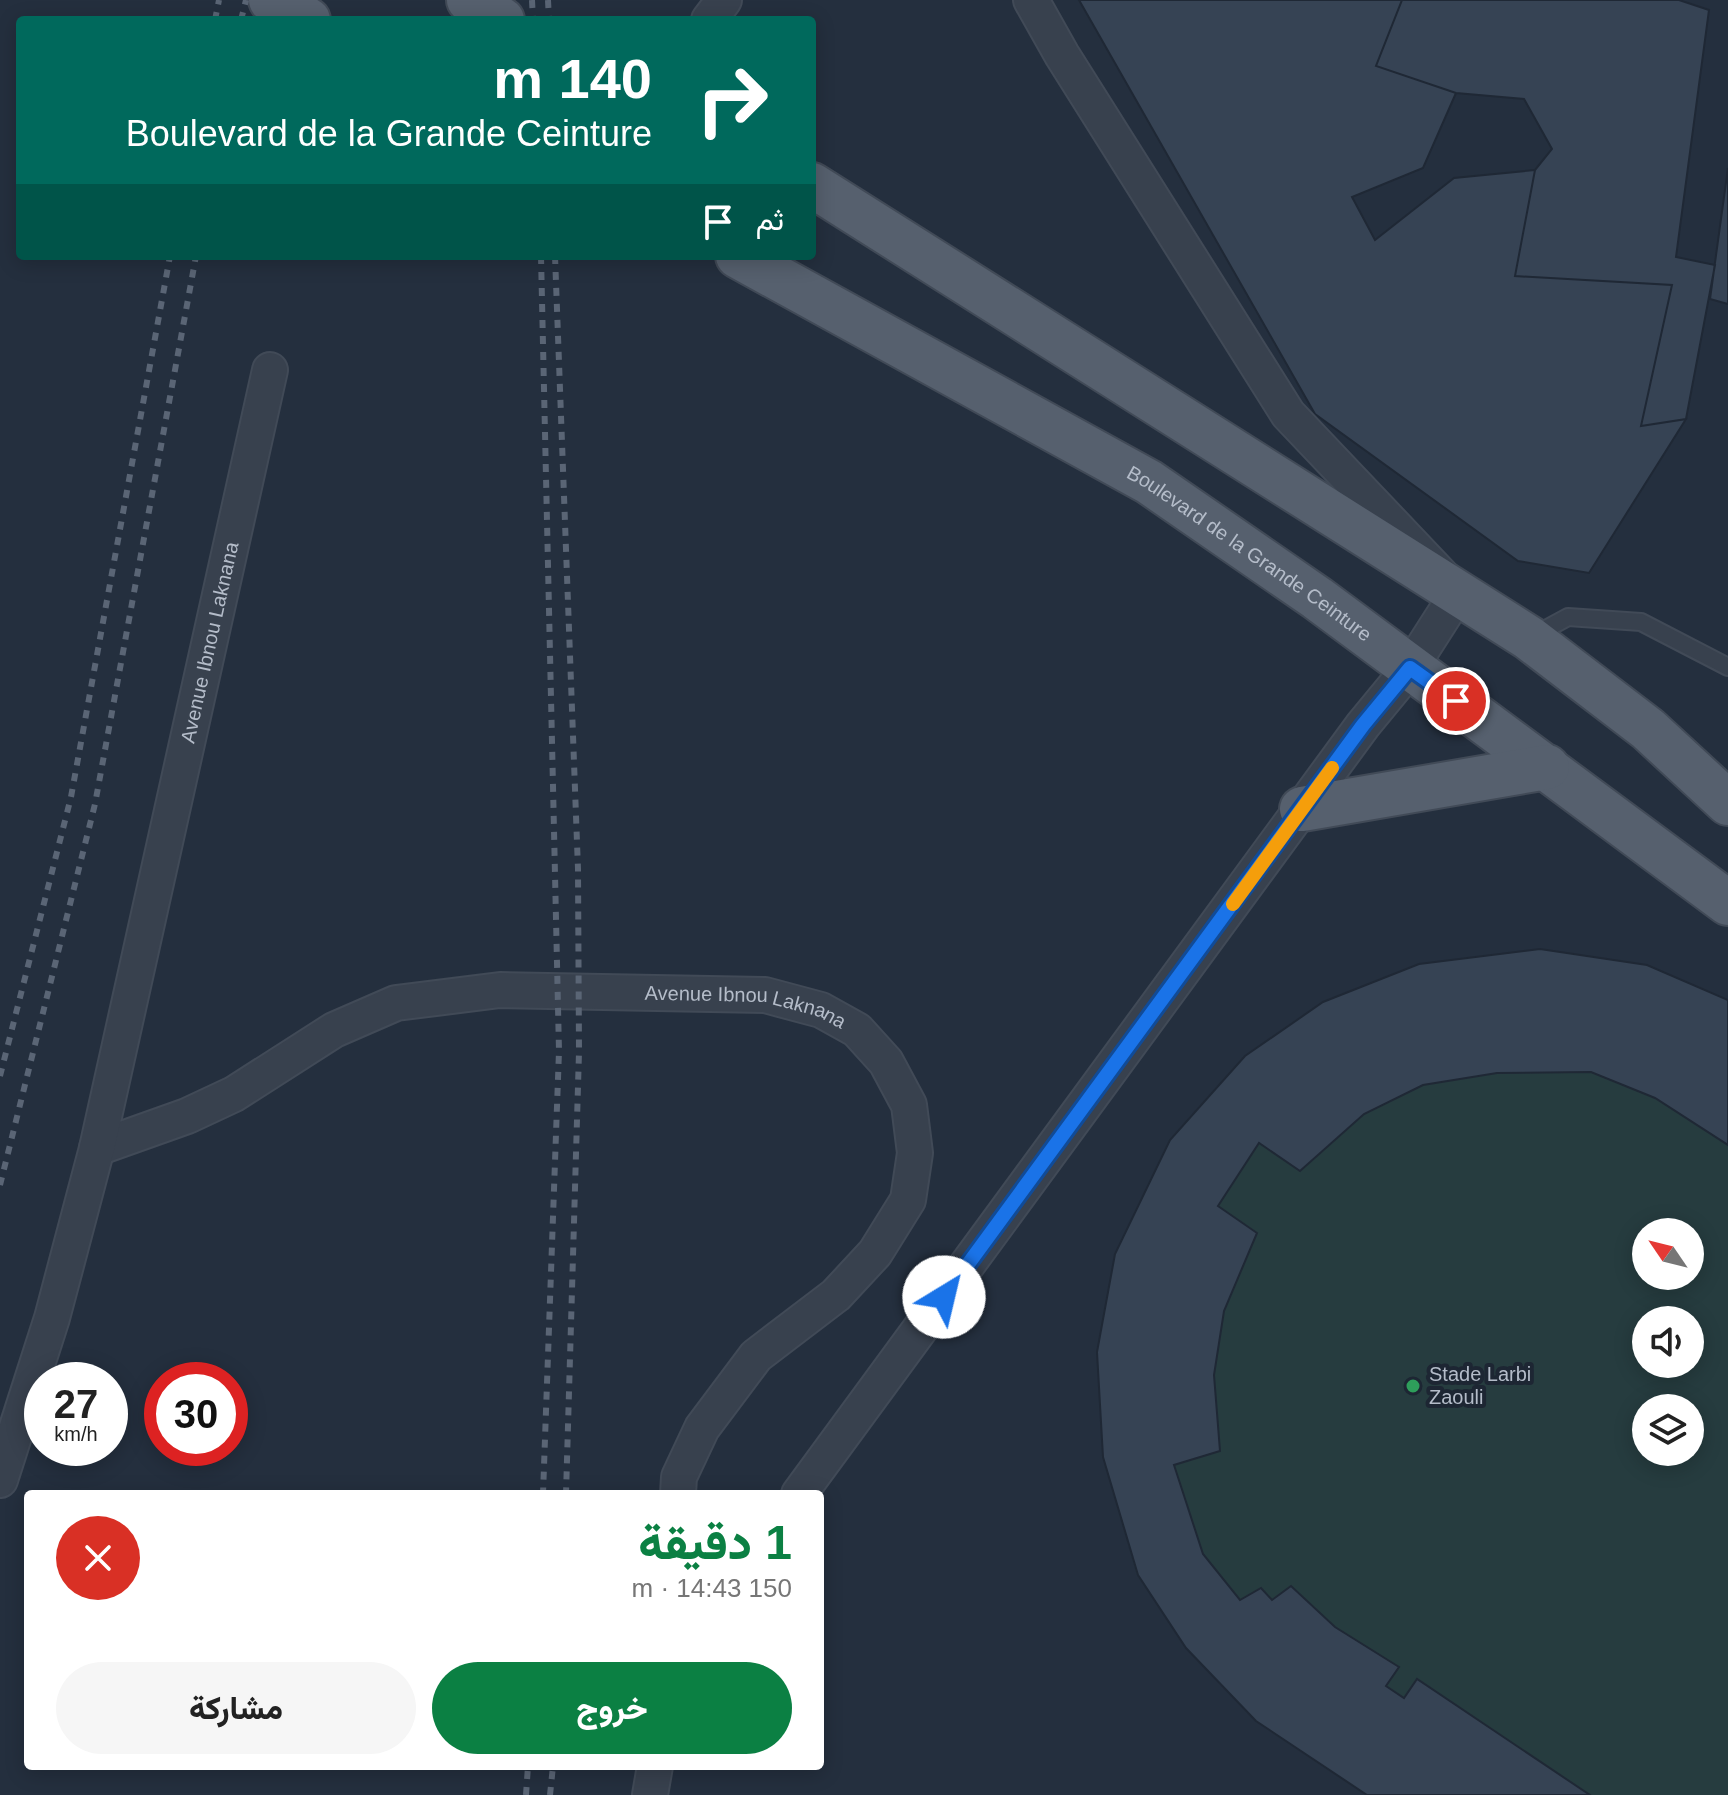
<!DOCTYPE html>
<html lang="ar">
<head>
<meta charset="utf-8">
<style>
	body { margin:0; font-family:Helvetica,Vazirmatn,sans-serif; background:#f6f6f6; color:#222; direction:rtl; height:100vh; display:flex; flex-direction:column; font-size:30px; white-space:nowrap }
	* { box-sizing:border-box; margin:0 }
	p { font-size:26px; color:#767676 }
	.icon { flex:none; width:44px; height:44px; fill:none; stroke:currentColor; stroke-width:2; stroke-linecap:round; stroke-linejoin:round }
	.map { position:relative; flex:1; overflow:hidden; direction:ltr }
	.details { position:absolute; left:24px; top:1490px; width:800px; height:280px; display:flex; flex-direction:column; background:#fff; border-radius:8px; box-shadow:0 4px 20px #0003; direction:rtl }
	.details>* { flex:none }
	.guide { position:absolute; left:16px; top:16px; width:800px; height:244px; border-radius:8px; box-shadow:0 4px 20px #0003; direction:rtl; background:#00695c; color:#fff; overflow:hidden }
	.needle { width:52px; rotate:305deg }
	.buttons { position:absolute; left:1632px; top:1218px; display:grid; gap:16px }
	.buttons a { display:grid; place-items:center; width:72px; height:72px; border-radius:50%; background:#fff; box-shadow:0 4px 20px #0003; font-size:40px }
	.speed { position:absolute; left:24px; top:1362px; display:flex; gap:16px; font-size:40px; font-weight:700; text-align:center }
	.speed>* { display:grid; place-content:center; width:104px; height:104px; border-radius:50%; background:#fff; box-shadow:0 4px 20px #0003; line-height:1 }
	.speed small { font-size:20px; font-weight:400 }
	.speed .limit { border:12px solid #d22; background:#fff; color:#111 }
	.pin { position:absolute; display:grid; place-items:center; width:68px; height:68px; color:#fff; margin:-34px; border:4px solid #fff; border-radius:50%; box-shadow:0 2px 8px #0007 }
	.me { position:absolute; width:88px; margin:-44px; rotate:36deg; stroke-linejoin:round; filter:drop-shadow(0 0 6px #0008) }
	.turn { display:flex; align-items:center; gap:28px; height:168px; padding:0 32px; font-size:36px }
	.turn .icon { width:104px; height:104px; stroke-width:2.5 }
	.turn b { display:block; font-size:56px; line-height:68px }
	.then { display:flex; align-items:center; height:76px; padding:0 32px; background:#0003; gap:16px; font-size:30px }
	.round { display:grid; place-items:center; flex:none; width:84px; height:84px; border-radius:42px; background:#f6f6f6 }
	.overview { display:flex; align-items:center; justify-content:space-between; height:136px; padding:0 32px }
	h1 { font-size:48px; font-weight:800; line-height:60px; color:#0b8043 }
	.cta { display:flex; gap:16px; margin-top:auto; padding:16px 32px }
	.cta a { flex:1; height:92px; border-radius:48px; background:#0b8043; color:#fff; font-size:32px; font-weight:800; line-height:92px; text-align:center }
	.cta a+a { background:#f6f6f6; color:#222 }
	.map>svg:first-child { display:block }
	.green { fill:#263c3f; fill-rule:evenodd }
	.building { fill:#364354; stroke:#1f2835; stroke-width:2 }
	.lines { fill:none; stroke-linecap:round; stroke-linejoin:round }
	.lane-casing { stroke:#414a57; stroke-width:20 }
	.street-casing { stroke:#414a57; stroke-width:38 }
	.primary-casing { stroke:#414a57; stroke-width:48 }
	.lane { stroke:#38414e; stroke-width:16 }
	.street { stroke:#38414e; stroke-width:34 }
	.primary { stroke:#56606e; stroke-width:44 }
	.rail { stroke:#5a6575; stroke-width:6; stroke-dasharray:8 8; stroke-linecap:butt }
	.route-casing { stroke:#114b97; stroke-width:20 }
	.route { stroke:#1a73e8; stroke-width:14 }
	.slow { stroke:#f59e0b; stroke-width:14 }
	.leisure-dot { fill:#2e9e5b; stroke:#1d2633; stroke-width:3 }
	.labels { text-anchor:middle; stroke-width:8; stroke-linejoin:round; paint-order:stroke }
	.street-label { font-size:20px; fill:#b4bcc9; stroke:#1d2633 }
	.poi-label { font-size:20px; fill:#b4bcc9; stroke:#1d2633; text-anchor:start }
</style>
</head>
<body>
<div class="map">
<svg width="1728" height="1795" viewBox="0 0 1728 1795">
	<rect width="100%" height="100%" fill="#242f3e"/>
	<!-- green -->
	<path class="green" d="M1540,949L1647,965L1728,1000V1795H1367L1256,1721L1186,1648L1137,1575L1103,1457L1097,1352L1115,1254L1170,1140L1245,1056L1323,1002L1419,964ZM1646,1232H1690V1276H1646ZM1646,1320H1690V1364H1646ZM1646,1408H1690V1452H1646Z"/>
	<!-- building -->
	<path class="building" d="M1079,0H1402L1376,66L1456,93L1423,168L1352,197L1375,240L1454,178L1535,170L1515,276L1672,285L1641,426L1686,419L1589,573L1518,561L1315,414Z
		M1402,0H1679L1709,10L1676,257L1715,265L1686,419L1641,426L1672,285L1515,276L1535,170L1552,149L1524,99L1456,93L1376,66Z
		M1728,168V304L1710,299Z
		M1540,949L1647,965L1728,1000V1145L1655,1098L1591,1072L1497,1073L1423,1085L1364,1114L1300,1171L1259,1143L1218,1206L1257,1233L1224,1311L1214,1375L1220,1451L1174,1465L1203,1554L1240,1600L1261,1588L1272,1600L1291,1586L1335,1627L1399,1667L1386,1686L1404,1698L1417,1679L1590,1795H1367L1256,1721L1186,1648L1138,1575L1103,1457L1097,1352L1115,1254L1170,1140L1245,1056L1323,1002L1419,964Z"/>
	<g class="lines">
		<!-- lane casing -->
		<g class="lane-casing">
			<path id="lane" d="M1533,636L1568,617L1641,622L1728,667"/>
		</g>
		<!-- street casing -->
		<g class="street-casing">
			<g id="street">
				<path d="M709,20L724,0"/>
				<path id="s1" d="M97,1148L187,1116L234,1094L334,1030L396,1003L500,990L765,995L821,1010L857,1030L886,1062L909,1105L915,1153L908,1200L875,1253L836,1295L756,1356L702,1428L679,1477L678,1494"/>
				<path id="s2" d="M0,1480L52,1318L97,1148L270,370"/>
				<path d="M799,1494L1363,725L1410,668L1458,593L1288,414L1062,55L1031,0"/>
				<path d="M650,1795L655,1766"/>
			</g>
		</g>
		<!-- primary casing -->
		<g class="primary-casing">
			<g id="primary">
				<path d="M271,0L308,20"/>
				<path d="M469,0L502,20"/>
				<path d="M812,185L1529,638L1648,729L1728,803"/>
				<path id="s3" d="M738,256L1149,482L1317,598L1728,903"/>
				<path d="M1302,809L1547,767"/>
			</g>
		</g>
		<!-- lane -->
		<use href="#lane" class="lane"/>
		<!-- street -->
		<use href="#street" class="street"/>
		<!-- primary -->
		<use href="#primary" class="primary"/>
		<!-- rail -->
		<path class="rail" d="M532,0L533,20
			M548,0L549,20
			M215,20L219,0
			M241,20L246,0
			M541,256L559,1051L543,1494
			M555,256L578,869L579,1052L566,1494
			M0,1076L71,797L170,256
			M0,1185L95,804L196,256
			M526,1795L528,1766
			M550,1795L553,1766"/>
	</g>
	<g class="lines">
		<!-- route casing -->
		<g class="route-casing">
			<path id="route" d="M944,1297L1363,725L1410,668L1456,701"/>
		</g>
		<!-- route -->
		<use href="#route" class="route"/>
		<!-- slow -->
		<path class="slow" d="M1233,904L1332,768"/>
	</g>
	<!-- markers -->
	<circle class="leisure-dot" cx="1413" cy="1386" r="8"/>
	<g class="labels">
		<!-- street labels -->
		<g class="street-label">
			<text dy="7" stroke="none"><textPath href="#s3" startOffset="592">Boulevard de la Grande Ceinture</textPath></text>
			<text dy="7" stroke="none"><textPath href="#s2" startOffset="864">Avenue Ibnou Laknana</textPath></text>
			<text dy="7" stroke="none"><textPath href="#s1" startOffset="686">Avenue Ibnou Laknana</textPath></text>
		</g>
		<!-- poi labels -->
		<g class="poi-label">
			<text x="1429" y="1381">Stade Larbi<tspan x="1429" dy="23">Zaouli</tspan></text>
		</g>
	</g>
</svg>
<div class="buttons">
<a><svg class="needle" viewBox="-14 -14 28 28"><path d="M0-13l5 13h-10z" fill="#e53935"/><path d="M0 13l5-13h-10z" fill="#767676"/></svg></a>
<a><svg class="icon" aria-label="sound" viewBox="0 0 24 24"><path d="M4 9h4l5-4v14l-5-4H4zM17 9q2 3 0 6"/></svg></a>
<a><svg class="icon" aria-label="layers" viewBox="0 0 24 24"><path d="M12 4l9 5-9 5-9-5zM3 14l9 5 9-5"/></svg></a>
</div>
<div class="speed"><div>27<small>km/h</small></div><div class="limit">30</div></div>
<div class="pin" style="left:1456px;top:701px;background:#d93025"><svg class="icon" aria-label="arrive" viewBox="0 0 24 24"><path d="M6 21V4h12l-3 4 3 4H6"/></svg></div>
<svg class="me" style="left:944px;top:1297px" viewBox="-20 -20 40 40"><circle r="19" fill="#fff"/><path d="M0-13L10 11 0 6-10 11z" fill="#1a73e8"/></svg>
<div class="guide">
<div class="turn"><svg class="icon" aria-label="right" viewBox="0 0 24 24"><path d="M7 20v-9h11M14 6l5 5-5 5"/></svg><div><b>140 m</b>Boulevard de la Grande Ceinture</div></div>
<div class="then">ثم<svg class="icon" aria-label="arrive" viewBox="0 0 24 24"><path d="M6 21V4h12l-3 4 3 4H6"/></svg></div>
</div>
<section class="details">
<div class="overview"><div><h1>1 دقيقة</h1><p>150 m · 14:43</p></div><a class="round" style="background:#d93025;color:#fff"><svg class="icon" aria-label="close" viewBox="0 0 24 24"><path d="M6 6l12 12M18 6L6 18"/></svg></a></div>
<div class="cta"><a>خروج</a><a>مشاركة</a></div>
</section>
</div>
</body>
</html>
